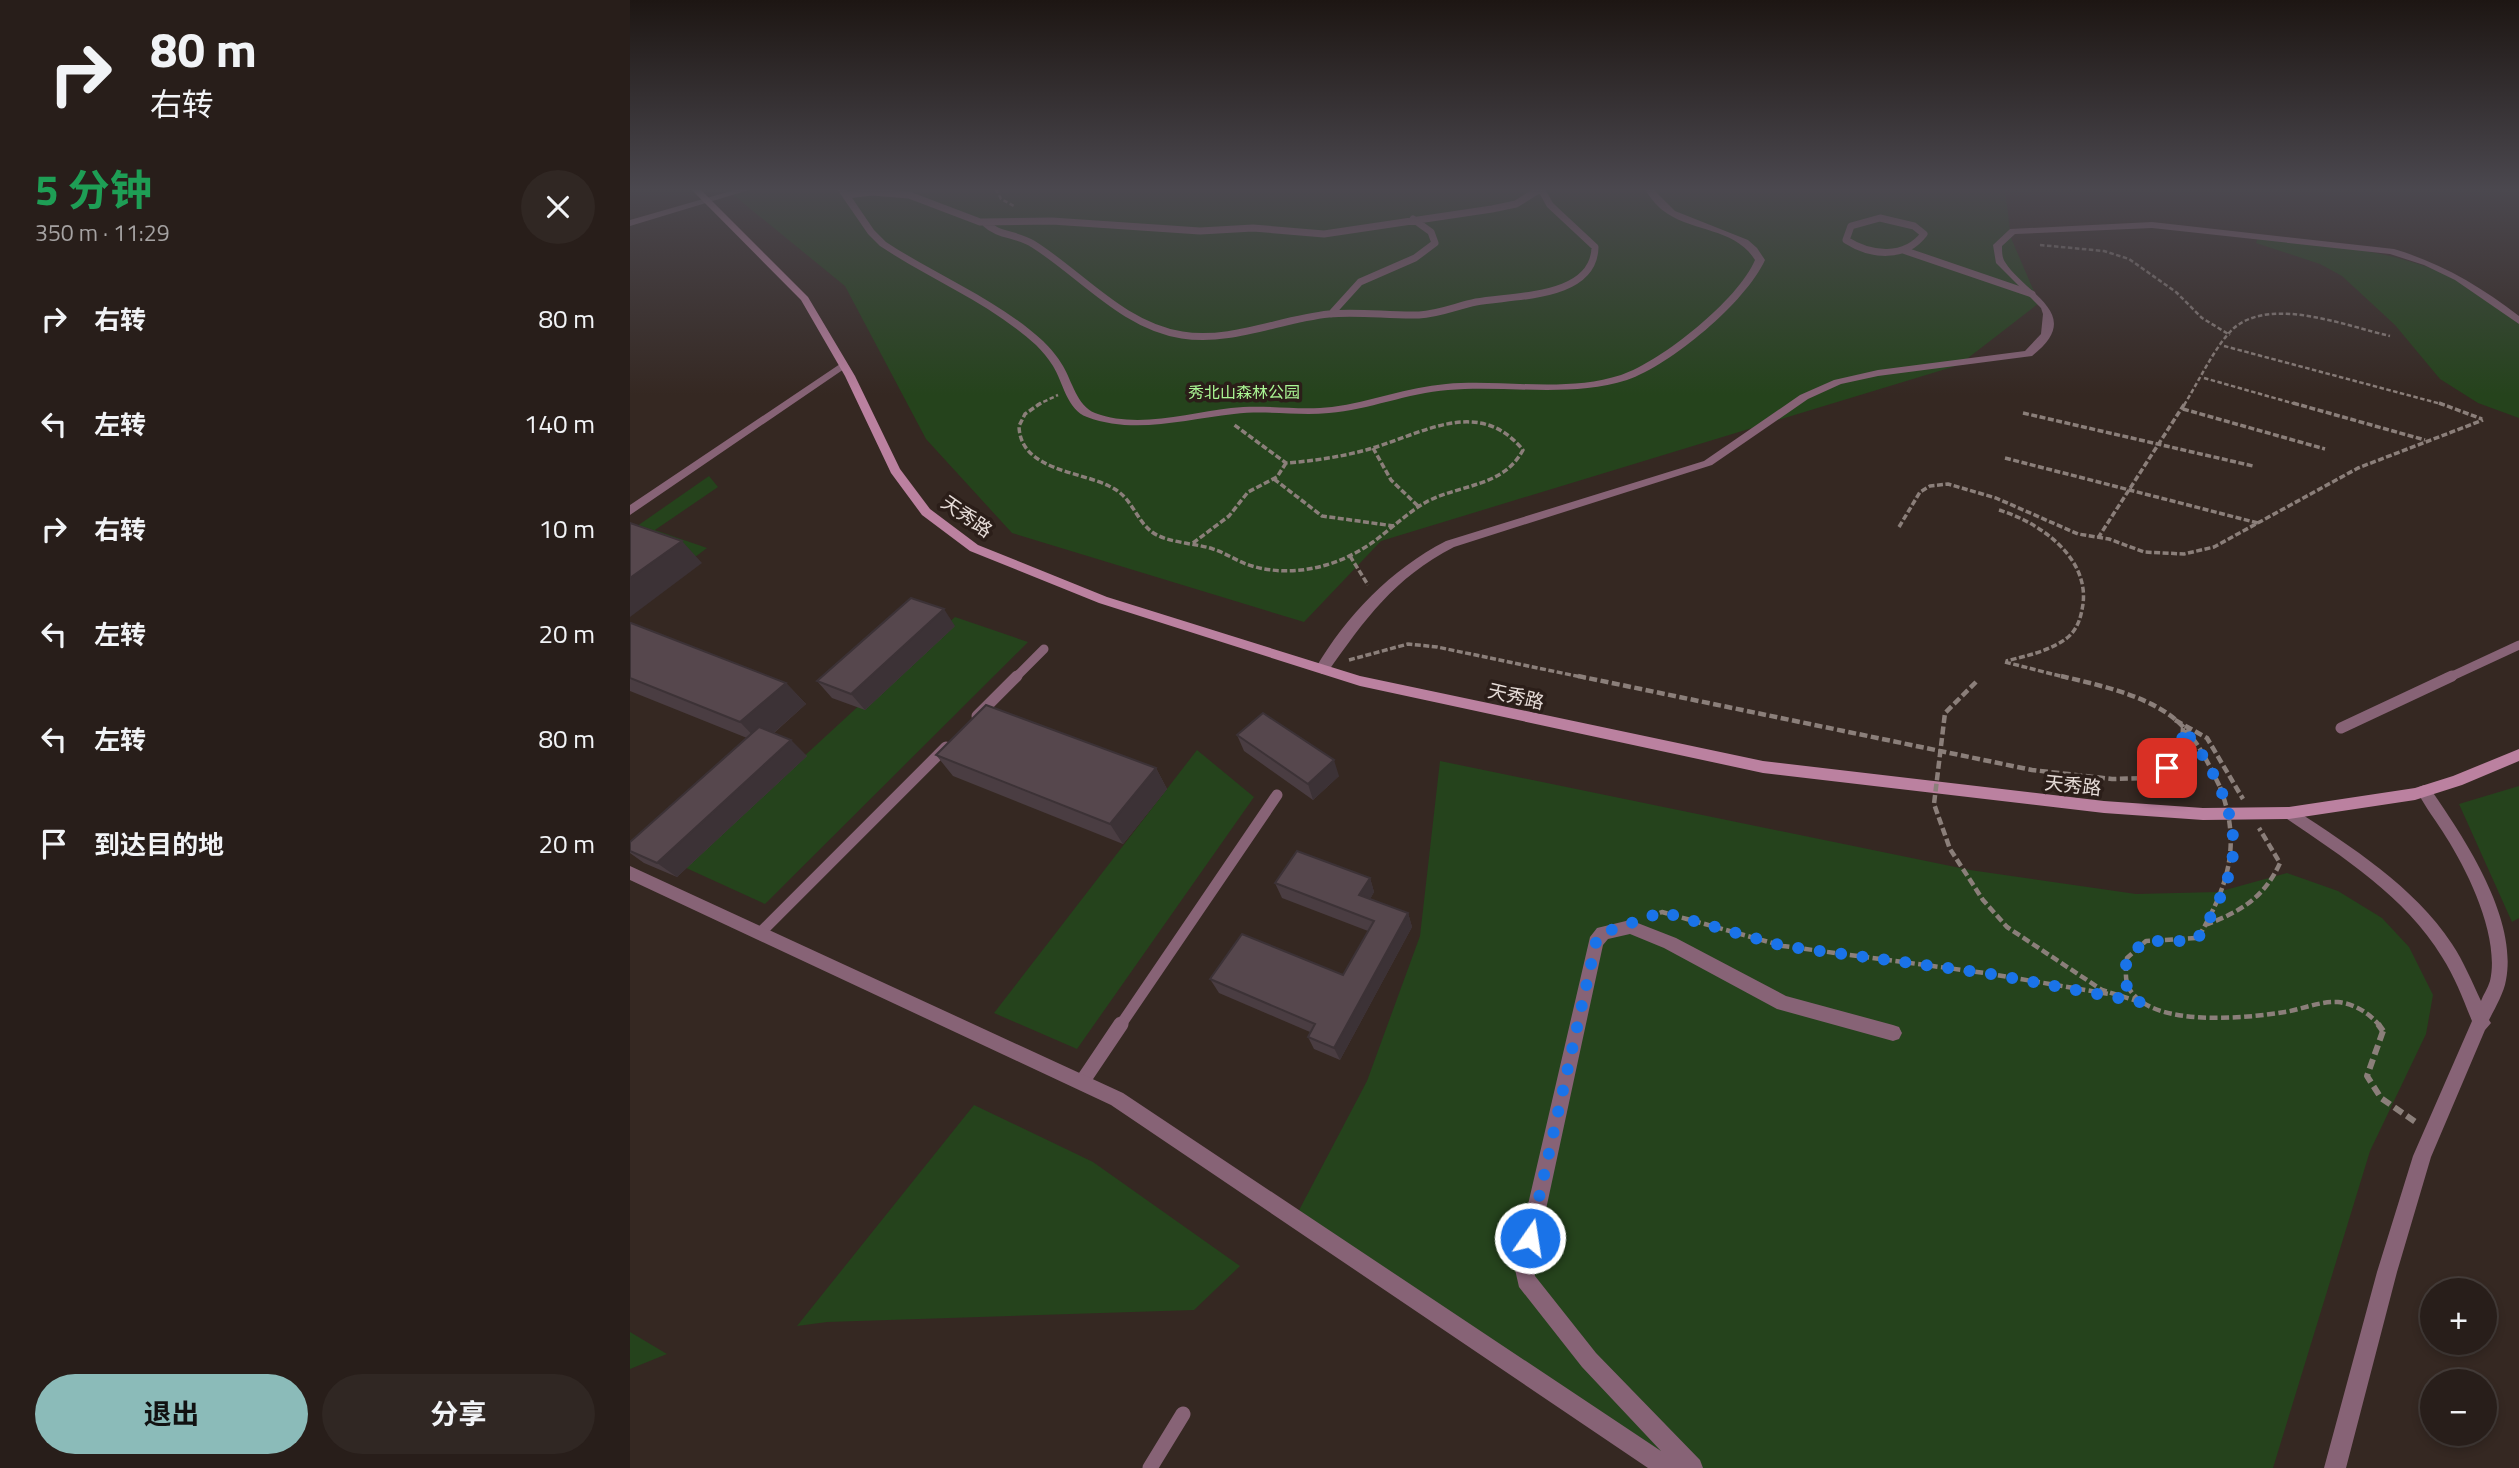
<!DOCTYPE html>
<html lang="zh">
<head>
<meta charset="utf-8">
<style>
	body { margin:0; font-family:"Titillium Web","Noto Sans SC",sans-serif; background:#302723; color:#f1f3f6; height:100vh; display:flex; flex-direction:column; font-size:26px; white-space:nowrap }
	* { box-sizing:border-box; margin:0 }
	p { font-size:23px; color:#a5a2a2 }
	.icon { flex:none; width:38px; height:38px; fill:none; stroke:currentColor; stroke-width:2; stroke-linecap:round; stroke-linejoin:round }
	.map { position:relative; flex:1; overflow:hidden }
	.sheet { display:flex; flex-direction:column; background:#281e1a; width:630px }
	.sheet>* { flex:none }
	.banner { background:#281e1a; color:#f1f3f6; overflow:hidden }
	.tools { position:absolute; left:1790px; top:1278px; display:grid; gap:14px }
	.tools a { display:grid; place-items:center; width:77px; height:77px; border-radius:50%; background:#281e1a; box-shadow:0 4px 10px #0003,0 0 0 2px #443c39; font-size:35px }
	.pin { position:absolute; display:grid; place-items:center; width:60px; height:60px; color:#fff; margin:-30px; border-radius:14px; box-shadow:0 4px 10px #0006 }
	.me { position:absolute; width:77px; margin:-38px; rotate:13deg; stroke-linejoin:round; filter:drop-shadow(0 0 5px #0008) }
	.turn { display:flex; align-items:center; gap:24px; height:147px; padding:0 35px; font-size:32px }
	.turn .icon { width:91px; height:91px; stroke-width:2.5 }
	.turn b { display:block; font-size:49px; line-height:60px }
	.round { display:grid; place-items:center; flex:none; width:74px; height:74px; border-radius:37px; background:#302723 }
	.summary { display:flex; align-items:center; justify-content:space-between; height:119px; padding:0 35px }
	h1 { font-size:42px; font-weight:700; line-height:52px; color:#1e9e55 }
	.button { display:flex; gap:14px; margin-top:auto; padding:14px 35px }
	.button a { flex:1; height:80px; border-radius:42px; background:#8bbbb9; color:#111; font-size:28px; font-weight:700; line-height:80px; text-align:center }
	.button a+a { background:#302723; color:#f1f3f6 }
	ul { padding:0; list-style:none }
	li { display:flex; align-items:center; gap:21px; height:105px; padding:0 35px }
	li div { flex:1 }
	li b { display:block; font-size:26px }
	li em { font-style:normal }
	main { display:flex; flex:1; min-height:0 }
	.map>svg:first-child { display:block }
	.green { fill:#25431c }
	.lines { fill:none; stroke-linecap:round; stroke-linejoin:round }
	.path-far3 { stroke:#8b7f7a; stroke-width:2.5; stroke-dasharray:4.5 2.5; stroke-linecap:butt }
	.path-far2 { stroke:#8b7f7a; stroke-width:3.5; stroke-dasharray:6 2.5; stroke-linecap:butt }
	.path-far1 { stroke:#8b7f7a; stroke-width:4.5; stroke-dasharray:8 3.5; stroke-linecap:butt }
	.path { stroke:#8b7f7a; stroke-width:6; stroke-dasharray:10 5; stroke-linecap:butt }
	.service-far3 { stroke:#876376; stroke-width:7 }
	.service-far2 { stroke:#876376; stroke-width:9 }
	.service-far1 { stroke:#876376; stroke-width:11 }
	.service { stroke:#876376; stroke-width:15 }
	.minor { fill:#876376; fill-rule:evenodd }
	.secondary { fill:#bb81a0; fill-rule:evenodd }
	.path-bridge-far1 { stroke:#8b7f7a; stroke-width:4.5; stroke-dasharray:8 3.5; stroke-linecap:butt }
	.path-bridge { stroke:#8b7f7a; stroke-width:6; stroke-dasharray:10 5; stroke-linecap:butt }
	.wall { fill:#4a3d42 }
	.shaded-wall { fill:#3c3236 }
	.building { fill:#56474d; stroke:#3c3236; stroke-width:2 }
	.route { stroke:#1a73e8; stroke-width:12; stroke-dasharray:0 21.6 }
	.labels { text-anchor:middle; stroke-width:7; stroke-linejoin:round; paint-order:stroke }
	.far-park-label { font-size:16px; fill:#aaf694; stroke:#2b1e19 }
	.street-label { font-size:19px; fill:#e6dcd8; stroke:#2b1e19 }
</style>
</head>
<body>
<main>
<section class="sheet">
<div class="banner">
<div class="turn"><svg class="icon" aria-label="right" viewBox="0 0 24 24"><path d="M7 20v-9h11M14 6l5 5-5 5"/></svg><div><b>80 m</b>右转</div></div>
</div>
<div class="summary"><div><h1>5 分钟</h1><p>350 m · 11:29</p></div><a class="round"><svg class="icon" aria-label="close" viewBox="0 0 24 24"><path d="M6 6l12 12M18 6L6 18"/></svg></a></div>
<ul>
<li><svg class="icon" aria-label="right" viewBox="0 0 24 24"><path d="M7 20v-9h11M14 6l5 5-5 5"/></svg><div><b>右转</b></div><em>80 m</em></li>
<li><svg class="icon" aria-label="left" viewBox="0 0 24 24"><path d="M17 20v-9H6M10 6l-5 5 5 5"/></svg><div><b>左转</b></div><em>140 m</em></li>
<li><svg class="icon" aria-label="right" viewBox="0 0 24 24"><path d="M7 20v-9h11M14 6l5 5-5 5"/></svg><div><b>右转</b></div><em>10 m</em></li>
<li><svg class="icon" aria-label="left" viewBox="0 0 24 24"><path d="M17 20v-9H6M10 6l-5 5 5 5"/></svg><div><b>左转</b></div><em>20 m</em></li>
<li><svg class="icon" aria-label="left" viewBox="0 0 24 24"><path d="M17 20v-9H6M10 6l-5 5 5 5"/></svg><div><b>左转</b></div><em>80 m</em></li>
<li><svg class="icon" aria-label="arrive" viewBox="0 0 24 24"><path d="M6 21V4h12l-3 4 3 4H6"/></svg><div><b>到达目的地</b></div><em>20 m</em></li>
</ul>
<div class="button"><a>退出</a><a>分享</a></div>
</section>
<div class="map">
<svg width="1889" height="1468" viewBox="0 0 1889 1468">
	<rect width="100%" height="100%" fill="#352822"/>
	<!-- green -->
	<path class="green" d="M96,189H1375L1381,238L1409,303L1329,365L751,541L674,622L382,533L296,439L215,286Z
		M1628,238C1699,245 1779,250 1842,288C1858,298 1874,312 1889,324V418L1848,403L1810,379L1765,325L1712,276L1690,264L1626,243Z
		M79,476L88,487L25,530L77,548L0,606V531Z
		M325,617L398,642L135,904L54,867Z
		M567,750L624,797L447,1049L364,1013Z
		M810,761L1340,870L1506,894L1588,892L1657,873L1708,891L1752,918L1779,947L1803,995L1796,1034L1740,1151L1643,1468H1024L666,1216L737,1081L790,936Z
		M1889,786V918L1882,922L1829,804Z
		M344,1105L463,1162L610,1266L564,1310L197,1322L167,1326Z
		M0,1332L37,1354L0,1369Z"/>
	<g class="lines">
		<!-- path-far3 -->
		<path class="path-far3" d="M366,189L371,199L384,206
			M1410,245L1474,251L1499,259L1546,292L1572,318L1600,335
			M1594,346L1815,405
			M1574,378L1669,405
			M407,405L428,395
			M1554,405C1568,383 1586,344 1604,328C1642,296 1716,326 1760,336"/>
		<!-- path-far2 -->
		<path class="path-far2" d="M411,403L395,414L389,426C390,470 449,471 479,486C503,497 504,518 522,532C537,543 565,543 583,549C596,553 608,562 622,566C663,578 708,567 743,542C761,529 778,512 798,501C832,484 873,487 893,450C848,395 791,435 736,450C710,457 683,461 656,463L603,424
			M1663,403L1795,440
			M1809,403L1852,419
			M1553,409L1695,449
			M1393,413L1623,466
			M743,448L761,480L788,506
			M1375,458L1628,523
			M644,479L692,516L764,526
			M1369,510C1409,522 1459,557 1453,604C1451,617 1448,629 1437,638C1420,651 1396,656 1376,661
			M1269,527L1290,492L1300,486L1318,484L1366,498L1448,534L1479,539L1514,552L1554,554L1584,547L1728,468L1853,420
			M1468,538L1555,403
			M563,543L599,516L618,492L647,477L656,463
			M720,556L738,585
			M719,660L778,644L807,647L956,678
			M1375,662L1438,678"/>
		<!-- path-far1 -->
		<path class="path-far1" d="M948,676L1402,770L1482,779L1523,778L1551,759L1553,728
			M1431,676C1472,686 1528,697 1556,730C1571,747 1580,767 1590,787
			M1545,720L1577,738L1613,799
			M1019,917L1032,912L1153,946L1355,973L1479,994
			M1575,925C1610,912 1634,898 1650,863L1629,828"/>
		<!-- path -->
		<path class="path" d="M1753,1031L1737,1076L1751,1098L1787,1123"/>
		<!-- service-far3 -->
		<path class="service-far3" d="M217,195L242,192L279,195L350,222L422,221L570,231L623,228L694,234L862,209L886,204L910,189
			M1250,218L1284,226L1294,234C1275,259 1241,256 1216,240L1221,226Z
			M355,223C368,236 388,234 403,244C451,274 493,326 552,335C601,343 650,319 699,314C729,311 759,316 789,315C809,314 827,306 846,302C884,295 964,299 965,247L920,205L911,189
			M1273,250L1402,294
			M701,314L730,282L785,258L805,243L801,232L783,219"/>
		<!-- service-far2 -->
		<path class="service-far2" d="M385,678L414,649
			M1818,678L1889,645"/>
		<!-- service-far1 -->
		<path class="service-far1" d="M347,716L387,676
			M1711,728L1822,676
			M130,933L316,747
			M490,1026L647,795"/>
		<!-- service -->
		<path class="service" d="M452,1082L491,1024
			M520,1468L553,1414"/>
		<!-- minor -->
		<path class="minor" d="M108,189H122L0,226V220Z
			M207,189H216L244,230L256,242C308,276 367,299 413,341C420,348 428,357 433,366C442,381 447,406 465,413C508,429 558,413 601,408C635,404 668,411 702,407C741,402 777,387 816,384C873,379 935,393 991,375C1032,361 1108,300 1125,260C1106,229 1066,232 1038,214C1028,208 1021,199 1015,189H1023L1045,211L1118,240L1127,248L1135,260C1116,302 1041,365 997,380C940,398 877,385 818,390C777,393 739,410 699,413C667,416 636,410 604,414C555,419 505,435 457,417C437,410 433,382 423,366C418,358 412,351 406,345C360,303 301,280 250,246L238,234Z
			M1522,222L1764,249C1811,263 1850,286 1889,316V324L1825,280L1794,265L1760,254L1522,228L1385,234L1372,246C1372,251 1372,258 1375,262C1396,295 1456,314 1402,356L1248,376L1211,384L1178,399L1082,465L824,547C763,579 736,618 697,673L692,674L685,669C717,615 760,570 816,541L1074,461L1170,395L1204,380L1248,370L1395,351L1411,334L1413,314L1411,308L1366,263L1363,245L1380,229Z
			M213,362L218,365L217,367L0,515V505Z
			M1794,785L1799,787C1833,836 1888,917 1876,980C1874,993 1865,1008 1859,1020L1861,1023L1855,1030L1801,1157L1767,1272L1716,1468H1694L1747,1272L1783,1156L1842,1021C1833,999 1825,977 1812,957C1775,896 1711,856 1654,817L1652,813L1654,809L1659,807L1664,809C1721,847 1784,886 1822,944C1834,962 1842,982 1851,1001C1853,995 1858,988 1860,981C1870,938 1839,873 1816,837C1807,822 1795,807 1787,791L1789,787Z
			M0,866L493,1093L1031,1451L952,1367L889,1287L884,1265L960,937L967,928L1000,920L1046,938L1156,996L1263,1025L1269,1027L1272,1033L1269,1039L1263,1041L1147,1009L1034,948L1000,934L978,939L973,945L904,1265L905,1276L966,1353L1070,1460L1073,1468H1018L481,1105L0,880Z"/>
		<!-- secondary -->
		<path class="secondary" d="M61,189H70L178,297L225,376L270,469L300,509L348,545L477,597L730,676L1133,761L1474,801L1573,808L1659,807L1785,788L1823,776L1889,749V761L1832,785L1785,800L1659,819L1573,820L1474,813L1133,773L730,686L469,603L340,551L292,515L261,473L215,376L171,300Z"/>
		<!-- path-bridge-far1 -->
		<path class="path-bridge-far1" d="M1346,682L1315,713L1304,804L1320,849L1353,900L1377,927L1472,990L1510,1002
			M1590,787C1612,845 1598,886 1568,938L1516,941L1497,958C1496,969 1494,980 1500,990C1524,1028 1618,1018 1655,1012C1673,1009 1690,1001 1708,1002C1725,1004 1739,1013 1750,1026"/>
		<!-- path-bridge -->
		<path class="path-bridge" d="M1748,1024L1753,1031"/>
	</g>
	<!-- wall -->
	<path class="wall" d="M0,624L156,683L176,704L144,733L177,756L47,877L14,863L0,853V842L117,738L0,691Z
		M325,626L235,710L202,698L187,681Z
		M607,735L709,776L683,800L614,751Z
		M306,755L526,768L537,789L493,844L323,776Z
		M740,878L744,892L740,899L778,913L782,927L710,1060L684,1049L678,1037L680,1032L589,993L580,979L713,975L738,931L652,898L645,883Z"/>
	<!-- shaded-wall -->
	<path class="shaded-wall" d="M52,541L72,563L0,617V578Z
		M314,609L325,626L235,710L221,694Z
		M156,683L176,704L131,744L110,722Z
		M161,740L177,756L47,877L27,863Z
		M704,760L709,776L683,800L678,784Z
		M526,768L537,789L493,844L480,824Z
		M740,878L744,892L734,910L729,895Z
		M778,913L782,927L710,1060L704,1048Z"/>
	<!-- building -->
	<path class="building" d="M0,523L52,541L0,578Z
		M281,598L314,609L221,694L187,681Z
		M1,623L156,683L110,722L0,678V624Z
		M356,705L526,768L480,824L306,755Z
		M633,713L704,760L678,784L607,735Z
		M129,727L161,740L27,863L0,851V842Z
		M667,851L740,878L729,895L778,913L704,1048L678,1037L685,1024L580,979L612,934L713,975L744,921L645,883Z"/>
	<!-- sky -->
	<linearGradient id="sky" x2="0" y2="1"><stop stop-color="#1d1613"/><stop offset="0.48" stop-color="#4b484f"/><stop offset="1" stop-color="#4b484f" stop-opacity="0"/></linearGradient>
	<rect width="1889" height="395" fill="url(#sky)"/>
	<g class="lines">
		<!-- route -->
		<path class="route" d="M900,1238L966,942L973,933L1032,912L1153,946L1355,973L1510,1002C1485,982 1492,958 1516,941H1558L1568,938C1580,919 1593,895 1599,874C1615,823 1583,766 1553,728L1551,759L1537,768"/>
	</g>
	<g class="labels">
		<!-- far-park labels -->
		<g class="far-park-label">
			<text x="614" y="398">秀北山森林公园</text>
		</g>
		<!-- street labels -->
		<g class="street-label">
			<text transform="translate(337 516) rotate(35)" y="7">天秀路</text>
			<text transform="translate(886 696) rotate(13)" y="7">天秀路</text>
			<text transform="translate(1443 785) rotate(6)" y="7">天秀路</text>
		</g>
	</g>
</svg>
<div class="tools">
<a>+</a>
<a>−</a>
</div>
<div class="pin" style="left:1537px;top:768px;background:#d93025"><svg class="icon" aria-label="arrive" viewBox="0 0 24 24"><path d="M6 21V4h12l-3 4 3 4H6"/></svg></div>
<svg class="me" style="left:900px;top:1238px" viewBox="-20 -20 40 40"><circle r="17" fill="#1a73e8" stroke="#fff" stroke-width="3"/><path d="M0-11L8 9 0 5-8 9z" fill="#fff"/></svg>
</div>
</main>
</body>
</html>
